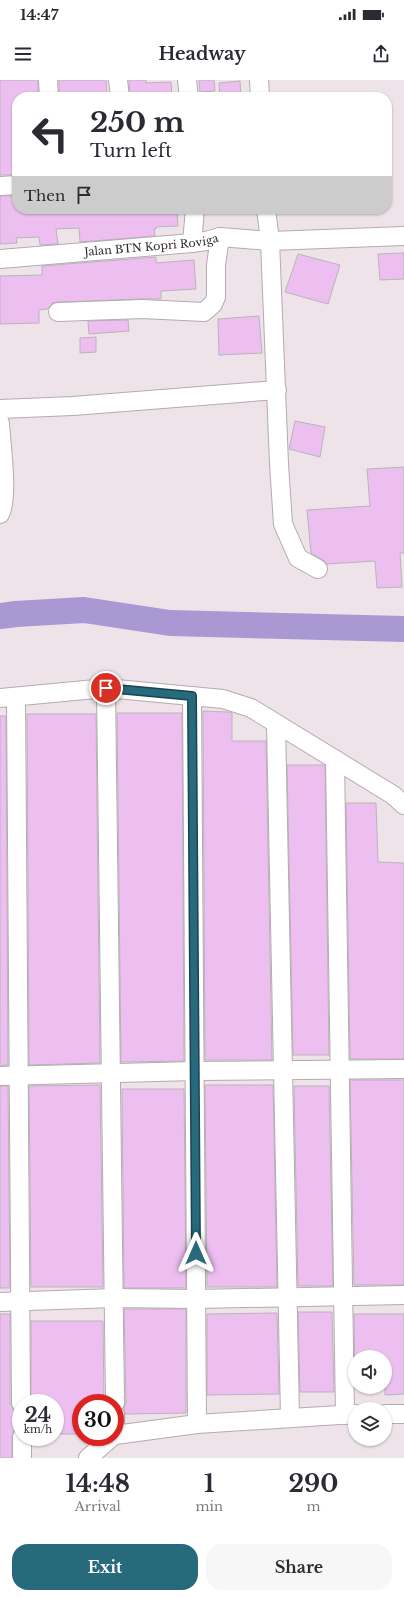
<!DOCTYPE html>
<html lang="en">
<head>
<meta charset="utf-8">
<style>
	body { margin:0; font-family:"Libre Baskerville",serif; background:#f7f7f7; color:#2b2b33; height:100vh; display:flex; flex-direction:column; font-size:15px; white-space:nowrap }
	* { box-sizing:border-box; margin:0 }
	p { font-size:13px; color:#7c7c81 }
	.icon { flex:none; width:22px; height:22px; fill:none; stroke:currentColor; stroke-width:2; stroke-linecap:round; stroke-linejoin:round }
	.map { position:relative; height:1378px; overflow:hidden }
	.drawer { display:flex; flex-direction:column; background:#fff; flex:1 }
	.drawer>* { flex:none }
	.guide { position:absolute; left:12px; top:12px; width:380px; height:122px; border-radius:16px; box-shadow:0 1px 3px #0004; background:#fff; color:#2b2b33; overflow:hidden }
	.tools { position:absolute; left:348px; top:1270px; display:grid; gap:8px }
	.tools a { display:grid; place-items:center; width:44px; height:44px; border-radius:50%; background:#fff; box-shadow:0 1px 3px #0004; font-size:20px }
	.speed { position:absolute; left:12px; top:1314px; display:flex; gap:8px; font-size:20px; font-weight:700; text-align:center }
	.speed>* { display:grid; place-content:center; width:52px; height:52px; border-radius:50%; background:#fff; box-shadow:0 1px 3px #0004; line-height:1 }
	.speed small { font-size:10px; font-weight:400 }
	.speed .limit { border:6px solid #d22; background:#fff; color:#111 }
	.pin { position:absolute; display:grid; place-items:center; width:34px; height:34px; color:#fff; margin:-17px; border:2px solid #fff; border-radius:50%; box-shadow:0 1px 4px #0007 }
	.me { position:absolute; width:44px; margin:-22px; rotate:0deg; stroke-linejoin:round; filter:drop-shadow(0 0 3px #0008) }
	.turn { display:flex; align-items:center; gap:14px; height:84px; padding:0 12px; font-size:18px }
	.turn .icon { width:52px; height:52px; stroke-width:2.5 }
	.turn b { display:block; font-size:28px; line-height:34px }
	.then { display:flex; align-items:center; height:38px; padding:0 12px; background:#0003; gap:8px; font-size:15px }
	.eta { display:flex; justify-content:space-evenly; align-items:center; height:68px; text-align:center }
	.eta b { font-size:24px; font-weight:700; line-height:28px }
	.primary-button { display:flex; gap:8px; margin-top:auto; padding:8px 12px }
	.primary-button a { flex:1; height:46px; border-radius:16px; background:#276a7c; color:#fff; font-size:16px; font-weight:700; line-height:46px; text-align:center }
	.primary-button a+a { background:#f7f7f7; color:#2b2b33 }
	.status { display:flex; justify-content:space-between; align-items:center; height:28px; padding:0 20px; background:#fff; direction:ltr }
	.status svg { height:11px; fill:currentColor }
	header { display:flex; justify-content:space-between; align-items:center; height:52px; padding:0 12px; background:#fff; font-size:18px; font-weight:700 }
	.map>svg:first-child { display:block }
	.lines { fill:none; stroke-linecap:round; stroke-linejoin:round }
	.river { stroke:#a998d1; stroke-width:26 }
	.building { fill:#edbff1; stroke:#bab3bb }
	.street-casing { stroke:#b5abaf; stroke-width:20 }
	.street { stroke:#fff; stroke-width:18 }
	.route-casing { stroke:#194551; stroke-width:10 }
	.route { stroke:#276a7c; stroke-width:7 }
	.labels { text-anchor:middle; stroke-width:4; stroke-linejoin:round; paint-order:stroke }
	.street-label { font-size:11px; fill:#302c2e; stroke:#eee3e8 }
</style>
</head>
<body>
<div class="status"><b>14:47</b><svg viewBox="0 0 49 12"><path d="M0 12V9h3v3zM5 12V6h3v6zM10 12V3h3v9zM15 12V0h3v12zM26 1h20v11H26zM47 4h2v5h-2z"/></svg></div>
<header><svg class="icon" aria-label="menu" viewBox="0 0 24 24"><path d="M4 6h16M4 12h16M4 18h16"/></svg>Headway<svg class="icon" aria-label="share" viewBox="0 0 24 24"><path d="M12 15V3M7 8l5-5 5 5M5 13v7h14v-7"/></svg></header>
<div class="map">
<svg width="404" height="1378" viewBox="0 0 404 1378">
	<rect width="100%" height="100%" fill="#eee3e8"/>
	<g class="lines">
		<!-- river -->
		<path class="river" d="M0,536L16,534L84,530L170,543L404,549"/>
	</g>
	<!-- building -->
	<path class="building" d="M0,0H38V17H17V27H14L17,95H0Z
		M59,0H106L107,17H59Z
		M129,0H146V3L171,2L172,17H130Z
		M199,0H214L215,11L200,12Z
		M240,1L241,17H220L219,3Z
		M0,116H17V129H115V131L177,129L178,146L156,147V149H154L155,156L80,162L79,148L56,149L58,164L40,165L39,157L16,158L17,163L0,164Z
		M404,173V199L380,200L378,174Z
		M298,174L340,185L328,224L285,212Z
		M156,177V183L194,180L196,209L161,211V219H142L57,222L52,223L48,229L39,230V243L0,244V196L42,195V186Z
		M259,236L262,273L219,275L218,239Z
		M128,240L129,251L89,254L88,241Z
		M96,257V272L80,273V258Z
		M295,341L325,347L320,377L289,369Z
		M404,387V473H400L402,507L377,508L375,481L327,484L323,480L311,473L307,430L370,426L367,389Z
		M203,631L228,632L232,633V661H266L272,980H205Z
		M117,633H182L184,981L121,982Z
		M27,634H96L100,983L29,985Z
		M0,636H6L8,985L0,986Z
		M287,685H325L329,975H293Z
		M346,723H376L378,782L404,783V979H350Z
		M350,1000H404V1205H354Z
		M100,1005L103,1207H31L29,1006Z
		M205,1005H273L277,1207H207Z
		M0,1006H8L10,1208H0Z
		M294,1006H329L333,1206H298Z
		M122,1009H184L186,1208H124Z
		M124,1229H186V1333L125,1334L124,1328L126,1323Z
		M298,1232H332L334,1312H300Z
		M277,1233L279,1314L207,1315V1234Z
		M0,1234H10V1323L14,1331V1350L12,1357V1378H0Z
		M354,1234H404V1314L385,1315V1277H355V1302Z
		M31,1241H103L104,1323H81V1354H55V1323H31Z"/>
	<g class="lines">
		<!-- street casing -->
		<g class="street-casing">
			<g id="street">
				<path d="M48,0L49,17"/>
				<path d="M118,0L120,17"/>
				<path d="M187,0L189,17"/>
				<path d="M259,0L260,17"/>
				<path d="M0,106L17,105"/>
				<path d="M192,163L195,129"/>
				<path id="s1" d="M0,179L192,163L206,161L220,157L270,161L266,129"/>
				<path d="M58,232L142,229L204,232L213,224L216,217V185L220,157"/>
				<path d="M0,329L73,326L277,310"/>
				<path d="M0,343C1,363 9,418 0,434"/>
				<path d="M318,489L298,478L283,444L279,384L270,161L404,156"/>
				<path d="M106,608L115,1323"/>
				<path d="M192,616L197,1344"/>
				<path d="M16,617L21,1323"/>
				<path d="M0,618L106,608L223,619L251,628L393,715L404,725"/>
				<path d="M276,644L290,1337"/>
				<path d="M335,679L345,1335"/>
				<path d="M0,996L195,991L404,989"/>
				<path d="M0,1222L114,1218L197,1219L404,1215"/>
				<path d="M115,1334V1355"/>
				<path d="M385,1334H404"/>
				<path d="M115,1355L197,1344L355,1334"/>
				<path d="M22,1357V1378"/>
				<path d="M88,1378L112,1357"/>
			</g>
		</g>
		<!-- street -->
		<use href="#street" class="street"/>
	</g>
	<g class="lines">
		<!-- route casing -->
		<g class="route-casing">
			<path id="route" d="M106,608L192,616L196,1173"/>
		</g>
		<!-- route -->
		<use href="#route" class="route"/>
	</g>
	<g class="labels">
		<!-- street labels -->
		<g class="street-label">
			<text dy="4" stroke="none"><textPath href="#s1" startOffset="152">Jalan BTN Kopri Roviga</textPath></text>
		</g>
	</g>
</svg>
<div class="tools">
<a><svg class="icon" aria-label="sound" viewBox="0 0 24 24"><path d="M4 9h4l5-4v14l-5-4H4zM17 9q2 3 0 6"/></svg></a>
<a><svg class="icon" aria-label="layers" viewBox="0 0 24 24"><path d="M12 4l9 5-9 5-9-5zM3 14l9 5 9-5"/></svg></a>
</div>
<div class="speed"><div>24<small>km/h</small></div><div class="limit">30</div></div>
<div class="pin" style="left:106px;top:608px;background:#d93025"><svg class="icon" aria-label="arrive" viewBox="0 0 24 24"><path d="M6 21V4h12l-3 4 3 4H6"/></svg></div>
<svg class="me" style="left:196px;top:1173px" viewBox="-20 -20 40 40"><path d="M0-17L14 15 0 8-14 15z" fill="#276a7c" stroke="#fff" stroke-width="4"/></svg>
<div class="guide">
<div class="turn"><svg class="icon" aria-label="left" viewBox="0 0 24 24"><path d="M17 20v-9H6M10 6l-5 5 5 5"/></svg><div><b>250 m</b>Turn left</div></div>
<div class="then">Then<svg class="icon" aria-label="arrive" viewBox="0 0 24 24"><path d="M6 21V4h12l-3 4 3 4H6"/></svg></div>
</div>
</div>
<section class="drawer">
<div class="eta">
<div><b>14:48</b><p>Arrival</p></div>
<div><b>1</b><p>min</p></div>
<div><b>290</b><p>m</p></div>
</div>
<div class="primary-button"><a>Exit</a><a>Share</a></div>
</section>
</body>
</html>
